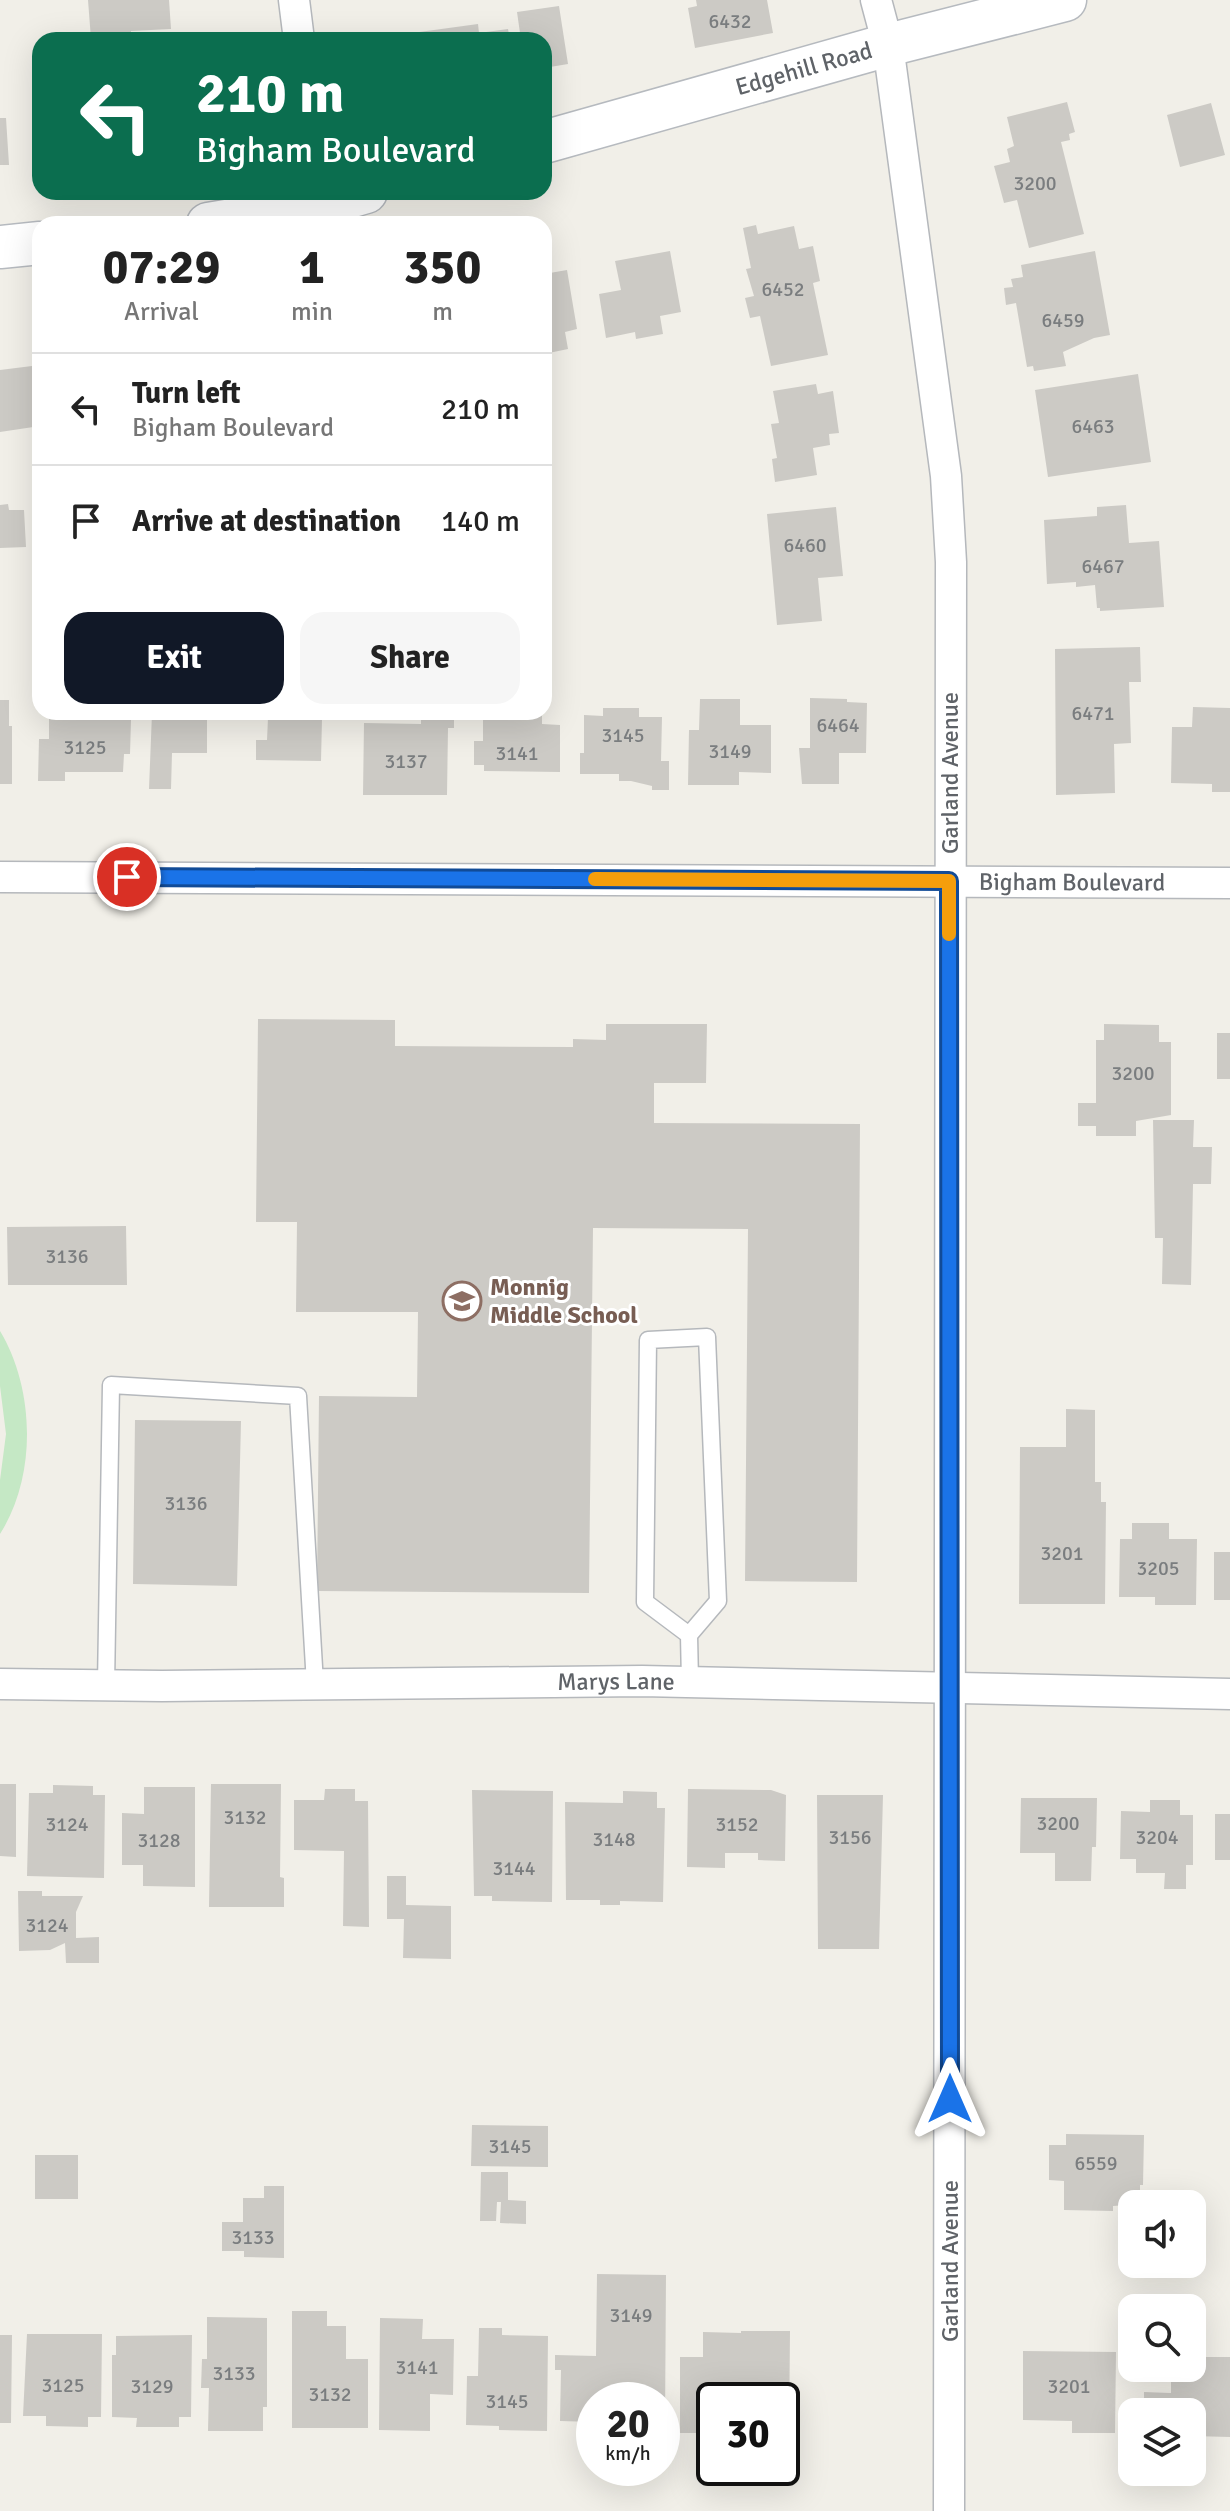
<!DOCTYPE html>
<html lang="en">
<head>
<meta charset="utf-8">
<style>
	body { margin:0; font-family:Signika,sans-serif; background:#f6f6f6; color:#222; height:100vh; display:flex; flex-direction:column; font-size:30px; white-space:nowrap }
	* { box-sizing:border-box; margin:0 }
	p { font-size:26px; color:#767676 }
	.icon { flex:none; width:44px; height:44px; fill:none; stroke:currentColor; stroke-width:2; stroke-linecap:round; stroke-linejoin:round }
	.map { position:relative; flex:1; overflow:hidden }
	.side { position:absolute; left:32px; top:216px; width:520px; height:504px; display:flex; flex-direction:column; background:#fff; border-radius:24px; box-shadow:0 8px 32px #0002 }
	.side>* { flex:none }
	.hud { position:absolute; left:32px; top:32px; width:520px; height:168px; border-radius:24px; box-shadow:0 8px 32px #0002; background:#0b6e4f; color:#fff; overflow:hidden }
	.controls { position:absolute; left:1118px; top:2190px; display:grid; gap:16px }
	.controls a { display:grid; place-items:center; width:88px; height:88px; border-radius:16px; background:#fff; box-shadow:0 8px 32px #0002; font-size:40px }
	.speed { position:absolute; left:576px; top:2382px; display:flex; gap:16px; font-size:40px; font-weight:700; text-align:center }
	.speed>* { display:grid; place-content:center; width:104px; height:104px; border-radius:50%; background:#fff; box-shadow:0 8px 32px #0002; line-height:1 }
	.speed small { font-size:20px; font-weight:400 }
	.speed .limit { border:4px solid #111; border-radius:12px; background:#fff; color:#111 }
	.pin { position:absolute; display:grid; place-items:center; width:68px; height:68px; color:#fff; margin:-34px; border:4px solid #fff; border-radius:50%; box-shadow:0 2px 8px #0007 }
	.me { position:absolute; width:88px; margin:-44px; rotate:0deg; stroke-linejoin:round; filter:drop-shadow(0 0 6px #0008) }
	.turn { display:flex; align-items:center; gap:28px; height:168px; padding:0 32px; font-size:36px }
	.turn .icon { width:104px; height:104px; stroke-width:2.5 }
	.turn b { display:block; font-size:56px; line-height:68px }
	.eta { display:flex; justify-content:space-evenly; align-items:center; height:136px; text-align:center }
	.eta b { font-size:48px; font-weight:700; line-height:56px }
	.button { display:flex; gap:16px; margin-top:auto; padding:16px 32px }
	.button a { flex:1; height:92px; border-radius:24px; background:#111827; color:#fff; font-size:32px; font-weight:700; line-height:92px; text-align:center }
	.button a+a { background:#f6f6f6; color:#222 }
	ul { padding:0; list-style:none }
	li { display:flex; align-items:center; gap:24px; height:112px; padding:0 32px; border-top:2px solid #e0e0e0 }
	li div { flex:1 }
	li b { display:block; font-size:30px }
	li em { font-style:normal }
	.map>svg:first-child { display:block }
	.green { fill:#c5e8c5 }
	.building { fill:#cccac5 }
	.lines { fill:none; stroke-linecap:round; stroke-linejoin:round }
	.lane-casing { stroke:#b5b8bc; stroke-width:19 }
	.street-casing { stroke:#b5b8bc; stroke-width:33 }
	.secondary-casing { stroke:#b6babf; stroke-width:45 }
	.lane { stroke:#fff; stroke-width:16 }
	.street { stroke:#fff; stroke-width:30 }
	.secondary { stroke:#fff; stroke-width:42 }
	.route-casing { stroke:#114b97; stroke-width:20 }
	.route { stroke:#1a73e8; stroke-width:14 }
	.slow { stroke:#f59e0b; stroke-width:14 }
	.labels { text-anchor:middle; stroke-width:6; stroke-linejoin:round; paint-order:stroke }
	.number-label { font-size:20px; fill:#7a7d7f }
	.street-label { font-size:24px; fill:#5f6368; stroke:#fff }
	.education-label { font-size:24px; font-weight:bold; fill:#785e54; stroke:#fff; text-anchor:start }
</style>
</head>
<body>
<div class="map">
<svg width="1230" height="2511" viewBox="0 0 1230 2511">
	<rect width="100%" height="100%" fill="#f1efe8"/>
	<!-- green -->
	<path class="green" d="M0,1331C35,1389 37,1476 0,1534V1480L6,1434L0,1386Z"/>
	<!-- building -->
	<path class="building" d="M88,0H169L171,29L131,31V36L91,39Z
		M696,0H767L773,33L695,48L688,8L697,6Z
		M559,6L568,64L544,68V40H521L517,12Z
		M478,24L479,33L508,29L510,40H390V36Z
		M1067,102L1075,132L1069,134L1070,140L1061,142L1084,234L1029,248L1017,200L1004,203L994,166L1010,162L1007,149L1014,146L1007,117Z
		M1211,103L1225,155L1180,167L1167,115Z
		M0,118H6L9,165H0Z
		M756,225L758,234L794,226L799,249L813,246L820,281L813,283L828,355L771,366L760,316L750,318L745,298L754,296L746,269L751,268L743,228Z
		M670,251L681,312L660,316L663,334L636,339L635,332L606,338L599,294L621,290L615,261Z
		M1095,251L1110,335L1094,338L1063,352L1066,366L1034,371L1033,366L1027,367L1016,303L1006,305L1004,288L1013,287L1011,279L1023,277L1021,265Z
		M567,270L577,329L565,332L568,349L544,354V274Z
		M40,365V426L0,432V370Z
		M1138,374L1151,462L1048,477L1035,390Z
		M816,384L818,394L833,391L839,433L829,434L830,445L813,448L817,475L775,482L772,459L777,458L771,424L779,423L773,391Z
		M8,504L9,510H24L26,547L0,548V505Z
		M1126,505L1129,543L1159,541L1164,607L1100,611V608H1097L1095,585L1076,587V582L1047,584L1044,520L1097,516V507Z
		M836,507L843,576L818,578L822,621L777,625L767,514Z
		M1140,647L1141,682H1129L1131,743L1114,744L1115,793L1056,795L1055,649Z
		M810,698L847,699V702L867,703L866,753H839V784H802L799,748H810Z
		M700,699H740V725H771V773L739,772V785H688L689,730H699Z
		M0,700H9V726H12V784H0Z
		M1193,707L1230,708V792H1212V784L1171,783L1172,727H1192Z
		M603,708H639V717H662L661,761H669V790H652V786L631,781H619V774H580V753H584V715L603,716Z
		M49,712H111L110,720H131L130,754H124L123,772H65V781H38L39,739H49Z
		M207,712V753H172L171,789H149L152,713Z
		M421,712H454V728H448L447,795H363L364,723L421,724Z
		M483,712H542V724L560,725V772L484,771V765H474V741H483Z
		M268,718L322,719L321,761L256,760V740H267Z
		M258,1019L395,1020V1046L573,1047V1039L606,1040V1024H707L706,1083H654V1123L860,1124L857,1582L745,1581L748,1229L593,1228L589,1593L317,1591L319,1396L417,1397L418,1312H296L297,1222H256Z
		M1104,1024L1159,1025V1042H1171V1115L1136,1121V1136H1096V1126H1078V1103H1096V1040H1104Z
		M1217,1033H1230V1079H1217Z
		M1153,1120H1194L1193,1147H1212L1211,1184H1193L1191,1285L1162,1284L1163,1238H1155Z
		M126,1226L127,1285H8L7,1227Z
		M1066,1409L1095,1410V1482H1101V1502H1106L1105,1604H1019L1020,1447H1066Z
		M135,1420L241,1421L237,1586L133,1584Z
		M1132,1523H1169V1539H1197L1196,1605H1155V1597H1119L1120,1539H1132Z
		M1214,1552H1230V1600H1214Z
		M0,1784H16V1857L0,1856Z
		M211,1784H281L280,1877L284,1878V1907H209Z
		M53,1785L93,1786V1795H105L104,1878L27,1876L29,1793H53Z
		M144,1787H195V1887L143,1886V1865H122V1813L144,1814Z
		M325,1789H355V1801H368L369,1927L343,1926L344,1851L294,1850V1800H324Z
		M688,1789L771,1790L786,1795L785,1861L758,1860V1853H725V1868L687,1867Z
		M472,1790L553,1791L552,1902L492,1901V1896H474Z
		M623,1791L657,1792V1808H665L663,1902L620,1901V1905H600V1900H566L565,1802L623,1803Z
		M817,1795H883L879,1949H818Z
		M1021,1798H1097L1096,1847H1092L1091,1881H1055V1853H1020Z
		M1150,1800H1180V1815H1193V1865H1186V1889H1164L1165,1873H1136V1859H1120L1121,1811L1150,1812Z
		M1215,1814H1230V1860H1215Z
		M387,1876H406V1905L451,1906V1959L403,1958L404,1919H387Z
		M18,1891H42V1896H83L76,1912V1938L99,1937V1963H66L65,1943L50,1950L19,1951Z
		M472,2125L548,2126V2167L471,2166Z
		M1066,2134L1144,2135L1143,2185H1140V2204L1113,2206V2211L1064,2210V2181L1049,2180V2145H1066Z
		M35,2155H78V2199H35Z
		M481,2172H508V2200L526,2201V2224L500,2223L501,2202H497L496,2221H480Z
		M264,2186H284V2258L244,2257V2251H222V2222H243V2198H264Z
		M597,2274L666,2275L665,2423H662V2400H594V2422L560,2421L561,2370H555V2355L596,2356Z
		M292,2311H327V2326H346V2359H368V2428H292Z
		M207,2317L267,2318V2407H263V2431H208L209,2388H201L202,2359H207Z
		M380,2318L423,2319L422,2339H454L453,2395L430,2394V2431L379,2430Z
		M479,2328H502V2335L548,2336L547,2431L499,2430V2426L466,2425L467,2376H478Z
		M741,2331H790L789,2434H782V2400H714V2433H680V2357H703V2332L741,2333Z
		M27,2334H102L101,2417H88V2427L46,2426V2416H23Z
		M0,2335H12L11,2423H0Z
		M192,2335L191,2417H179V2427H136L137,2418L112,2417V2355H116V2336Z
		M1023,2351L1116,2352L1115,2433H1072V2421L1023,2420Z
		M1192,2357H1230V2437L1192,2436V2412H1144V2392L1171,2393V2380H1177V2368H1192Z"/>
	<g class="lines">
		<!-- lane casing -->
		<g class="lane-casing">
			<path id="lane" d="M689,1635L718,1601L707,1337L648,1340L645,1602L689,1635L690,1682
				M106,1685L111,1385L298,1396L315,1684"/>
		</g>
		<!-- street casing -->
		<g class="street-casing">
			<g id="street">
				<path d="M294,0L299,40"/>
				<path d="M876,0L888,45L946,476L951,562L949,2511"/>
				<path id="s1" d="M0,877L1230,883"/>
				<path id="s2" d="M0,1684L162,1686L642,1681L1230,1694"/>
			</g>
		</g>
		<!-- secondary casing -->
		<g class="secondary-casing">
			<g id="secondary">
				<path id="s3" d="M544,142L888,45L1065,0"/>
				<path d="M208,224L318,206L366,192"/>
				<path d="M0,247L40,243"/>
			</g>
		</g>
		<!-- lane -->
		<use href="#lane" class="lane"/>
		<!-- street -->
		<use href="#street" class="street"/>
		<!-- secondary -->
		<use href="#secondary" class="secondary"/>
	</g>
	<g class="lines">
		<!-- route casing -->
		<g class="route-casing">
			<path id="route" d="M127,877L949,881L950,2099"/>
		</g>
		<!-- route -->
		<use href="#route" class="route"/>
		<!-- slow -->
		<path class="slow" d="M595,879L949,881V934"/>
	</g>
	<!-- icons -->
	<defs>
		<g id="school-ring" transform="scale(2)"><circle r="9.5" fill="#fff" stroke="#8d6e63" stroke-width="1.5"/><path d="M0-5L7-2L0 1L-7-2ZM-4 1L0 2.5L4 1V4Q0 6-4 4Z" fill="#8d6e63"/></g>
	</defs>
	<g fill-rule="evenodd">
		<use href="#school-ring" x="462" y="1301"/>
	</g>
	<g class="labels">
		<!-- number labels -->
		<g class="number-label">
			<text x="730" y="28">6432</text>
			<text x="1035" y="190">3200</text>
			<text x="783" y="296">6452</text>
			<text x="1063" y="327">6459</text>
			<text x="1093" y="433">6463</text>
			<text x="805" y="552">6460</text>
			<text x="1103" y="573">6467</text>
			<text x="1093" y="720">6471</text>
			<text x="838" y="732">6464</text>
			<text x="623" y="742">3145</text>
			<text x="85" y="754">3125</text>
			<text x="730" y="758">3149</text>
			<text x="517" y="760">3141</text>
			<text x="406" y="768">3137</text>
			<text x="1133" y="1080">3200</text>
			<text x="67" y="1263">3136</text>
			<text x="186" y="1510">3136</text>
			<text x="1062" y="1560">3201</text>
			<text x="1158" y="1575">3205</text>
			<text x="245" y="1824">3132</text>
			<text x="1058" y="1830">3200</text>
			<text x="67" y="1831">3124</text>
			<text x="737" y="1831">3152</text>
			<text x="850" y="1844">3156</text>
			<text x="1157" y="1844">3204</text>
			<text x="614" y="1846">3148</text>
			<text x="159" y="1847">3128</text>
			<text x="514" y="1875">3144</text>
			<text x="47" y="1932">3124</text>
			<text x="510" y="2153">3145</text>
			<text x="1096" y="2170">6559</text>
			<text x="253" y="2244">3133</text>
			<text x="631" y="2322">3149</text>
			<text x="417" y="2374">3141</text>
			<text x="234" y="2380">3133</text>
			<text x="63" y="2392">3125</text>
			<text x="152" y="2393">3129</text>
			<text x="1069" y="2393">3201</text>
			<text x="330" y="2401">3132</text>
			<text x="507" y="2408">3145</text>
		</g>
		<!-- street labels -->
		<g class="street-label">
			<text dy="8" stroke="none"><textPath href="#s3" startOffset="270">Edgehill Road</textPath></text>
			<text transform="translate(950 773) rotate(-90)" y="8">Garland Avenue</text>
			<text dy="8" stroke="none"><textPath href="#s1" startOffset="1072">Bigham Boulevard</textPath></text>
			<text dy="8" stroke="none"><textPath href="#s2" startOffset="616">Marys Lane</textPath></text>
			<text transform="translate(950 2261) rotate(-90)" y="8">Garland Avenue</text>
		</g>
		<!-- education labels -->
		<g class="education-label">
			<text x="490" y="1295">Monnig<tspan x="490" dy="28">Middle School</tspan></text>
		</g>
	</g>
</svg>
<div class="controls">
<a><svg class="icon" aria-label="sound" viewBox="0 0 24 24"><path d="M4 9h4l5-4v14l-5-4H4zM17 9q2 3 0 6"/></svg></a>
<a><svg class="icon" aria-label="search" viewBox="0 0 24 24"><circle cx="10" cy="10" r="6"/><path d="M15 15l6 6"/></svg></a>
<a><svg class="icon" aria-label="layers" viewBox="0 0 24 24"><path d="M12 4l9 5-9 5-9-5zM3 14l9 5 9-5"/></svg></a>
</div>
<div class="speed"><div>20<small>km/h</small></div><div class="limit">30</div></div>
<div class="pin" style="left:127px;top:877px;background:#d93025"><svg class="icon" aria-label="arrive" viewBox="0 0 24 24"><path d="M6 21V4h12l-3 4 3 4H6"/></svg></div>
<svg class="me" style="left:950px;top:2099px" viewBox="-20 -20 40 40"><path d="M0-17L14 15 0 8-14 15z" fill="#1a73e8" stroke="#fff" stroke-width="4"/></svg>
<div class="hud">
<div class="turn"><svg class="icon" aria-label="left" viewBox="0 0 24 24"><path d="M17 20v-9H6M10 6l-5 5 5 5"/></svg><div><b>210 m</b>Bigham Boulevard</div></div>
</div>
<section class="side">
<div class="eta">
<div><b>07:29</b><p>Arrival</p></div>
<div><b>1</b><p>min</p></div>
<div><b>350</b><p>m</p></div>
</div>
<ul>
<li><svg class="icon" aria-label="left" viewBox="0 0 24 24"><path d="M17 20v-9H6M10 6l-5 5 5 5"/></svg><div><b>Turn left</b><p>Bigham Boulevard</p></div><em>210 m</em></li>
<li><svg class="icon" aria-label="arrive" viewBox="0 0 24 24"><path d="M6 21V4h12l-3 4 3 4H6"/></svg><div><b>Arrive at destination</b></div><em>140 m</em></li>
</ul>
<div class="button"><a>Exit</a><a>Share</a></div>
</section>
</div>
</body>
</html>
